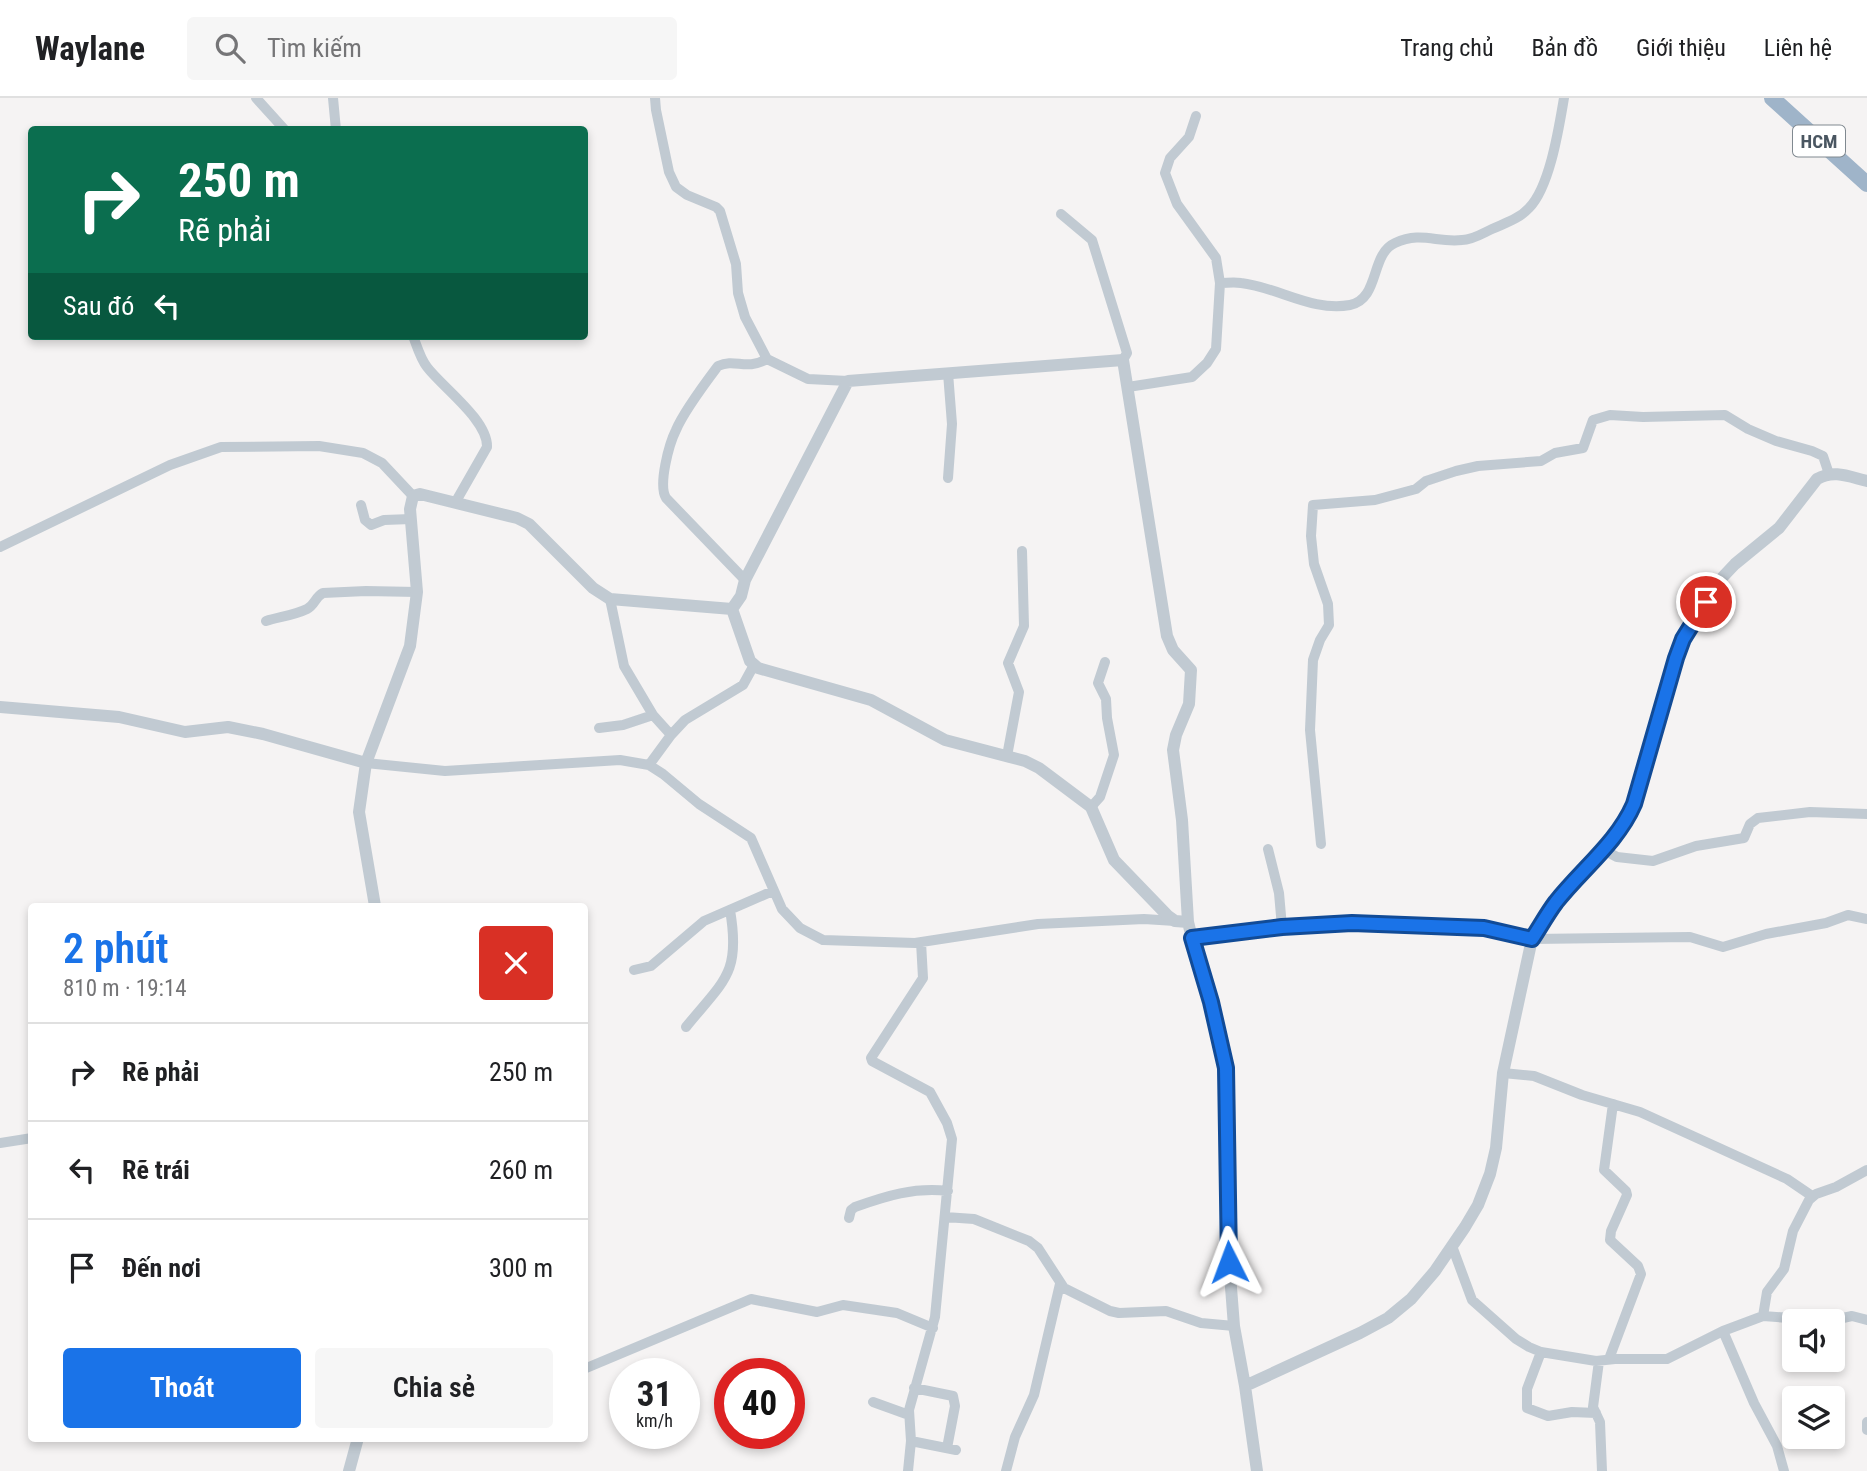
<!DOCTYPE html>
<html lang="vi">
<head>
<meta charset="utf-8">
<style>
	body { margin:0; font-family:"Roboto Condensed",sans-serif; background:#f6f6f6; color:#202124; height:100vh; display:flex; flex-direction:column; font-size:26px; white-space:nowrap }
	* { box-sizing:border-box; margin:0 }
	p { font-size:23px; color:#757577 }
	.icon { flex:none; width:38px; height:38px; fill:none; stroke:currentColor; stroke-width:2; stroke-linecap:round; stroke-linejoin:round }
	.map { position:relative; flex:1; overflow:hidden }
	.side { position:absolute; left:28px; top:805px; width:560px; height:539px; display:flex; flex-direction:column; background:#fff; border-radius:7px; box-shadow:0 4px 10px #0003 }
	.side>* { flex:none }
	.guide { position:absolute; left:28px; top:28px; width:560px; height:214px; border-radius:7px; box-shadow:0 4px 10px #0003; background:#0b6e4f; color:#fff; overflow:hidden }
	.buttons { position:absolute; left:1782px; top:1211px; display:grid; gap:14px }
	.buttons a { display:grid; place-items:center; width:63px; height:63px; border-radius:7px; background:#fff; box-shadow:0 4px 10px #0003; font-size:35px }
	.speed { position:absolute; left:609px; top:1260px; display:flex; gap:14px; font-size:35px; font-weight:700; text-align:center }
	.speed>* { display:grid; place-content:center; width:91px; height:91px; border-radius:50%; background:#fff; box-shadow:0 4px 10px #0003; line-height:1 }
	.speed small { font-size:18px; font-weight:400 }
	.speed .limit { border:10px solid #d22; background:#fff; color:#111 }
	.pin { position:absolute; display:grid; place-items:center; width:60px; height:60px; color:#fff; margin:-30px; border:4px solid #fff; border-radius:50%; box-shadow:0 2px 7px #0007 }
	.me { position:absolute; width:77px; margin:-38px; rotate:357deg; stroke-linejoin:round; filter:drop-shadow(0 0 5px #0008) }
	.turn { display:flex; align-items:center; gap:24px; height:147px; padding:0 35px; font-size:32px }
	.turn .icon { width:91px; height:91px; stroke-width:2.5 }
	.turn b { display:block; font-size:49px; line-height:60px }
	.then { display:flex; align-items:center; height:66px; padding:0 35px; background:#0003; gap:14px; font-size:26px }
	.round { display:grid; place-items:center; flex:none; width:74px; height:74px; border-radius:7px; background:#f6f6f6 }
	.overview { display:flex; align-items:center; justify-content:space-between; height:119px; padding:0 35px }
	h1 { font-size:42px; font-weight:600; line-height:52px; color:#1a73e8 }
	.button { display:flex; gap:14px; margin-top:auto; padding:14px 35px }
	.button a { flex:1; height:80px; border-radius:7px; background:#1a73e8; color:#fff; font-size:28px; font-weight:600; line-height:80px; text-align:center }
	.button a+a { background:#f6f6f6; color:#202124 }
	ul { padding:0; list-style:none }
	li { display:flex; align-items:center; gap:21px; height:98px; padding:0 35px; border-top:2px solid #e0e0e0 }
	li div { flex:1 }
	li b { display:block; font-size:26px }
	li em { font-style:normal }
	header { display:flex; align-items:center; gap:42px; box-sizing:border-box; height:98px; padding:0 35px; background:#fff; border-bottom:2px solid #e0e0e0 }
	header strong { font-size:33px }
	nav { display:flex; gap:38px; margin-inline-start:auto; font-size:24px }
	.search { width:490px; height:63px; background:#f6f6f6; display:flex; align-items:center; gap:18px; box-sizing:border-box; padding:0 24px; border-radius:7px; color:#757577; font-size:26px }
	.map>svg:first-child { display:block }
	.lines { fill:none; stroke-linecap:round; stroke-linejoin:round }
	.minor { stroke:#c1cad2; stroke-width:10 }
	.tertiary { stroke:#c1cad2; stroke-width:12 }
	.trunk { stroke:#9fb4c9; stroke-width:16 }
	.route-casing { stroke:#114b97; stroke-width:18 }
	.route { stroke:#1a73e8; stroke-width:12 }
	.labels { text-anchor:middle; stroke-width:6; stroke-linejoin:round; paint-order:stroke }
	.shield { fill:#fff; stroke:#808990; stroke-width:2 }
	.shield-label { font-size:19px; font-weight:bold; fill:#4a5661 }
</style>
</head>
<body>
<header>
<strong>Waylane</strong>
<div class="search"><svg class="icon" aria-label="search" viewBox="0 0 24 24"><circle cx="10" cy="10" r="6"/><path d="M15 15l6 6"/></svg>Tìm kiếm</div>
<nav><a>Trang chủ</a><a>Bản đồ</a><a>Giới thiệu</a><a>Liên hệ</a></nav>
</header>
<div class="map">
<svg width="1867" height="1373" viewBox="0 0 1867 1373">
	<rect width="100%" height="100%" fill="#f5f3f3"/>
	<g class="lines">
		<!-- minor -->
		<path class="minor" d="M256,0L285,32
			M333,0L336,32
			M655,0L656,12L669,74L676,89L687,97L716,109L720,113L736,166L738,195L745,219L767,261L808,281L848,283
			M1061,116L1092,142L1127,255L1123,262
			M1220,185C1227,185 1234,184 1241,185C1278,189 1312,214 1350,207C1380,201 1370,156 1395,145C1421,133 1437,145 1462,142C1473,142 1483,135 1492,131C1505,125 1519,121 1529,110C1550,89 1559,29 1564,0
			M413,238C417,248 420,260 427,269C442,289 488,322 487,349L455,405
			M1128,289L1192,279L1207,265L1216,251L1220,185L1216,160L1177,106L1165,75L1170,60L1189,39L1196,18
			M948,380L952,326L948,275
			M361,407L365,422L371,427L384,422L411,421
			M0,449L170,367L221,349L319,348L363,355L382,365L413,398
			M745,482L666,400C658,387 669,346 676,332C684,313 706,284 718,268C736,260 745,273 767,261
			M610,501L624,568L653,617L671,637
			M266,523C279,519 295,517 307,511C315,507 315,499 323,495L366,493L417,494
			M599,630L623,627L653,617
			M1007,658L1019,594L1008,565L1024,528L1022,453
			M366,665L445,673L620,662L649,667L663,676L699,706L751,740L782,811L800,830L823,842L915,845L1038,826L1144,821L1175,823
			M649,667L671,637L685,622L743,587L754,567
			M1091,709L1100,699L1114,657L1107,620L1106,601L1098,585L1105,564
			M1321,746L1310,632L1313,562L1320,542L1329,527L1328,506L1314,466L1311,438L1313,407L1375,402L1416,391L1426,383L1456,373L1478,368L1541,363L1555,355L1583,350L1593,322L1610,317L1643,319L1725,317L1748,331L1776,343L1812,353L1823,358L1829,376
			M1268,751L1279,795L1282,829
			M1602,751L1617,759L1653,763L1696,748L1744,740L1750,726L1758,720L1810,714L1867,716
			M1532,841L1690,839L1723,849L1766,836L1826,825L1848,817L1867,821
			M634,872L651,868L704,823L773,793
			M686,929C724,882 741,876 730,812
			M1503,975L1534,978L1582,997L1640,1014L1787,1081L1812,1098
			M0,1045L32,1040
			M945,1119L974,1121L1029,1143L1038,1150L1064,1190L1110,1213L1119,1215L1166,1213L1201,1225L1234,1228
			M849,1120L851,1112L855,1109C886,1098 914,1089 948,1093
			M1452,1148L1472,1202L1516,1241L1529,1249L1541,1254L1596,1263L1615,1261H1667L1723,1233L1763,1218L1829,1223L1852,1218L1867,1222
			M1763,1218L1767,1194L1784,1171L1793,1133L1809,1102L1816,1096L1836,1089L1867,1072
			M1723,1233L1754,1305L1777,1348L1784,1373
			M1541,1254L1527,1291V1310L1548,1318L1572,1314L1596,1315
			M1609,1261L1641,1176L1638,1168L1610,1142L1611,1133L1627,1097L1626,1093L1604,1072L1613,1006
			M1599,1263L1593,1309L1600,1324L1602,1373
			M584,1271L751,1201L817,1214L843,1207L897,1215L933,1230
			M914,1290L953,1298L955,1308L947,1350
			M873,1304L909,1317
			M1867,1324V1332
			M911,1343L956,1352
			M908,1373L911,1343L909,1312L935,1219L952,1041L947,1025L930,994L872,963L871,960L923,880L921,844
			M1006,1373L1015,1339L1034,1297L1060,1186"/>
		<!-- tertiary -->
		<path class="tertiary" d="M732,511L750,563L758,570L871,602L945,642L1025,663L1039,670L1091,709L1114,762L1168,818L1175,823L1188,824
			M0,609L119,619L185,634L228,629L263,636L366,665L410,548L417,494L410,411L413,398L420,396L517,420L529,426L593,490L610,501L732,511L741,498L745,482L848,283L1123,262L1167,538L1173,552L1191,572L1189,606L1176,637L1173,652L1182,722L1188,824L1192,840L1282,829L1352,825L1484,830L1532,841L1503,975L1496,1050L1490,1076L1478,1107L1465,1129L1435,1173L1411,1201L1388,1220L1360,1235L1245,1288L1257,1373
			M366,665L359,714L375,808
			M1192,840L1211,904L1226,970L1227,1138L1234,1228L1245,1288
			M1532,841C1540,829 1547,816 1556,804C1582,771 1617,745 1634,706L1676,560L1683,541L1718,484L1735,466L1779,430L1817,381C1834,371 1850,379 1867,383
			M349,1373L358,1340"/>
		<!-- trunk -->
		<path class="trunk" d="M1772,0L1867,86"/>
	</g>
	<g class="lines">
		<!-- route casing -->
		<g class="route-casing">
			<path id="route" d="M1229,1164L1226,970L1211,904L1192,840L1282,829L1352,825L1484,830L1532,841C1540,829 1547,816 1556,804C1582,771 1617,745 1634,706L1676,560L1683,541L1706,504"/>
		</g>
		<!-- route -->
		<use href="#route" class="route"/>
	</g>
	<g class="labels">
		<!-- shield labels -->
		<rect class="shield" x="1793" y="27.5" width="52" height="31" rx="5"/>
		<g class="shield-label">
			<text x="1819" y="50">HCM</text>
		</g>
	</g>
</svg>
<div class="buttons">
<a><svg class="icon" aria-label="sound" viewBox="0 0 24 24"><path d="M4 9h4l5-4v14l-5-4H4zM17 9q2 3 0 6"/></svg></a>
<a><svg class="icon" aria-label="layers" viewBox="0 0 24 24"><path d="M12 4l9 5-9 5-9-5zM3 14l9 5 9-5"/></svg></a>
</div>
<div class="speed"><div>31<small>km/h</small></div><div class="limit">40</div></div>
<div class="pin" style="left:1706px;top:504px;background:#d93025"><svg class="icon" aria-label="arrive" viewBox="0 0 24 24"><path d="M6 21V4h12l-3 4 3 4H6"/></svg></div>
<svg class="me" style="left:1229px;top:1164px" viewBox="-20 -20 40 40"><path d="M0-17L14 15 0 8-14 15z" fill="#1a73e8" stroke="#fff" stroke-width="4"/></svg>
<div class="guide">
<div class="turn"><svg class="icon" aria-label="right" viewBox="0 0 24 24"><path d="M7 20v-9h11M14 6l5 5-5 5"/></svg><div><b>250 m</b>Rẽ phải</div></div>
<div class="then">Sau đó<svg class="icon" aria-label="left" viewBox="0 0 24 24"><path d="M17 20v-9H6M10 6l-5 5 5 5"/></svg></div>
</div>
<section class="side">
<div class="overview"><div><h1>2 phút</h1><p>810 m · 19:14</p></div><a class="round" style="background:#d93025;color:#fff"><svg class="icon" aria-label="close" viewBox="0 0 24 24"><path d="M6 6l12 12M18 6L6 18"/></svg></a></div>
<ul>
<li><svg class="icon" aria-label="right" viewBox="0 0 24 24"><path d="M7 20v-9h11M14 6l5 5-5 5"/></svg><div><b>Rẽ phải</b></div><em>250 m</em></li>
<li><svg class="icon" aria-label="left" viewBox="0 0 24 24"><path d="M17 20v-9H6M10 6l-5 5 5 5"/></svg><div><b>Rẽ trái</b></div><em>260 m</em></li>
<li><svg class="icon" aria-label="arrive" viewBox="0 0 24 24"><path d="M6 21V4h12l-3 4 3 4H6"/></svg><div><b>Đến nơi</b></div><em>300 m</em></li>
</ul>
<div class="button"><a>Thoát</a><a>Chia sẻ</a></div>
</section>
</div>
</body>
</html>
